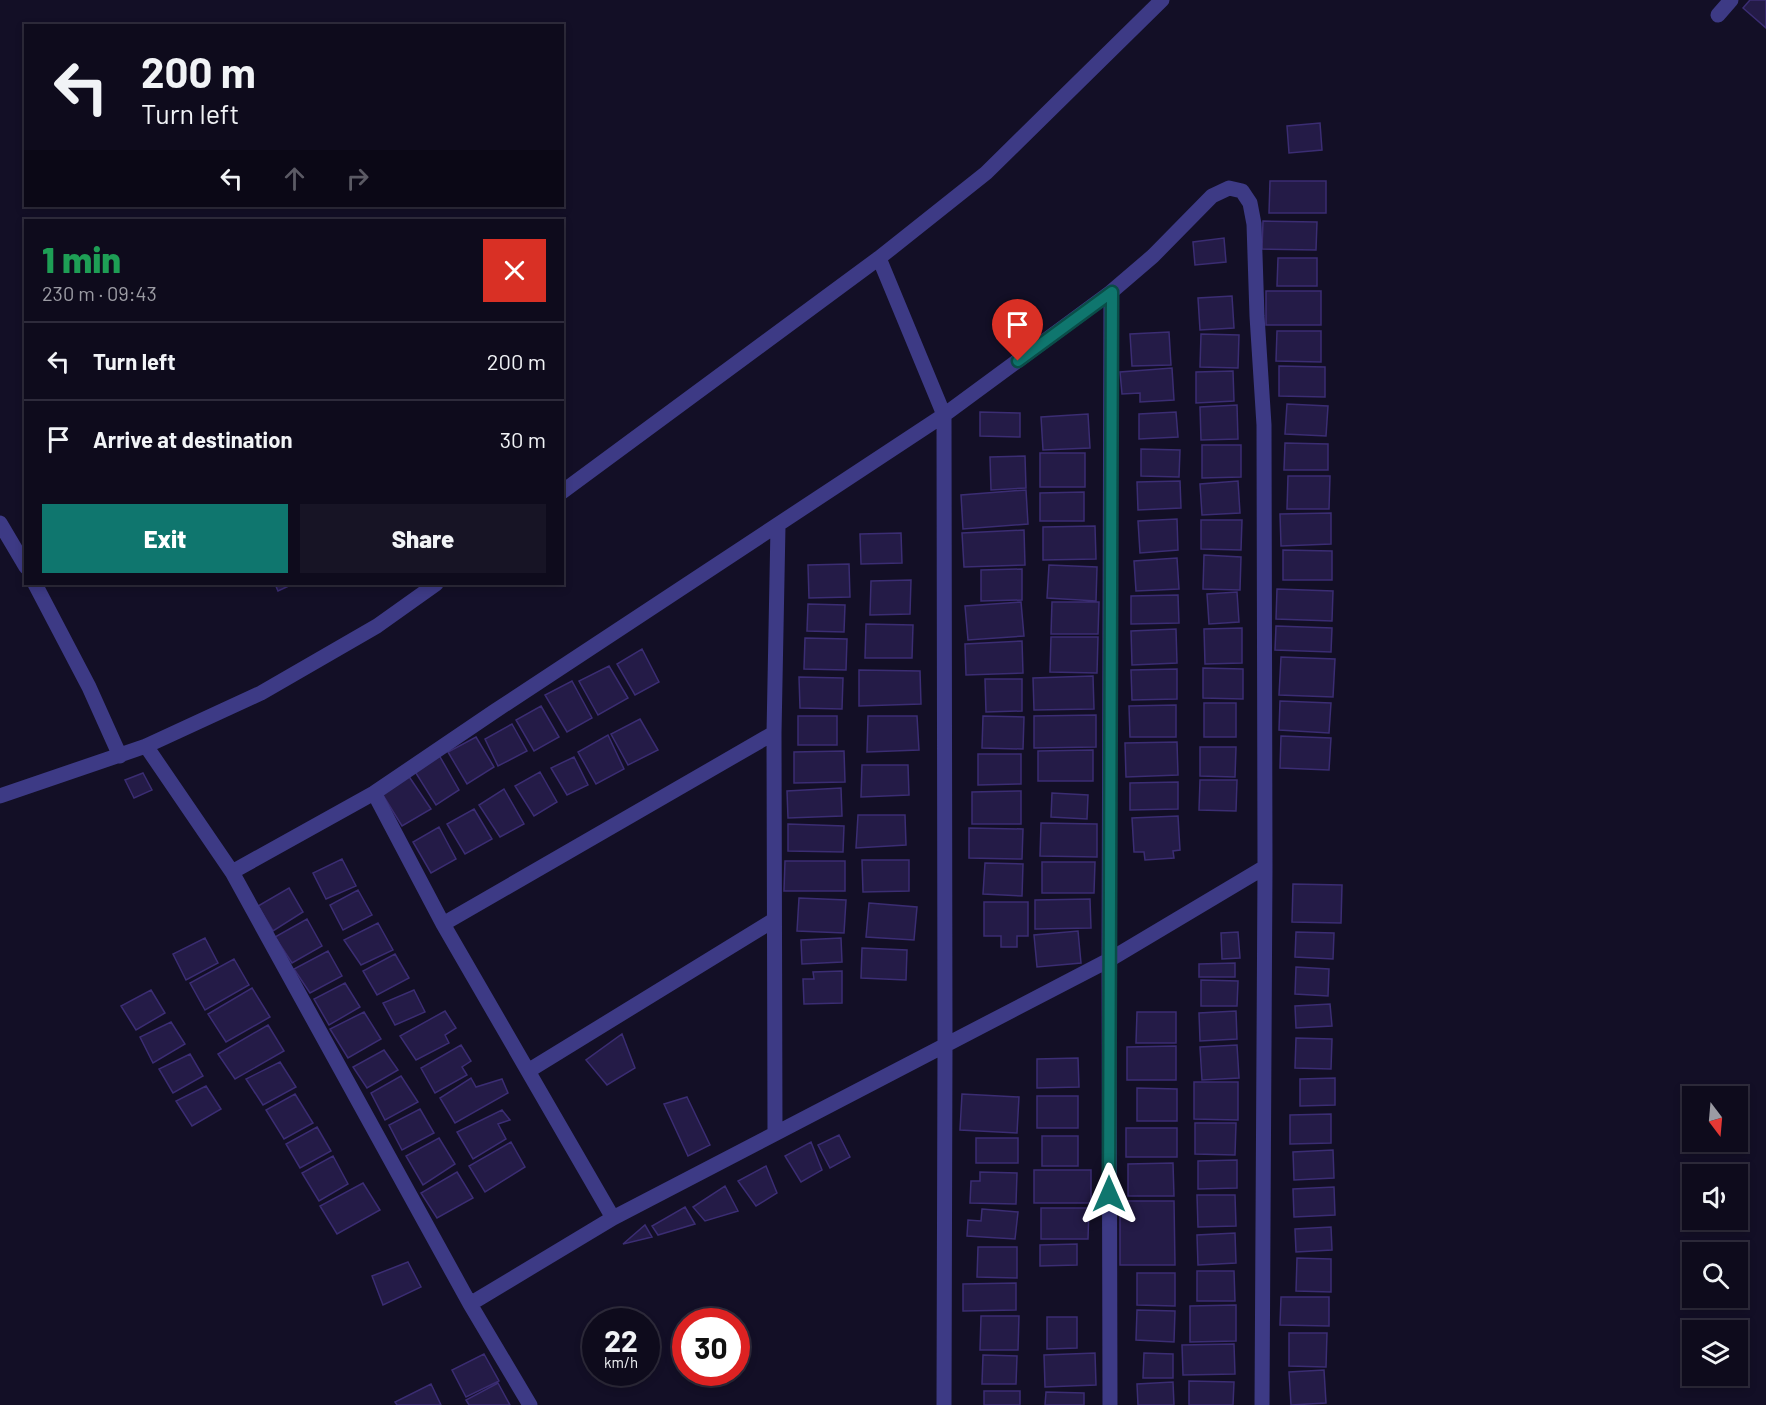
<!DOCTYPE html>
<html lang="en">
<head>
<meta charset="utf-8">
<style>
	body { margin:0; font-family:Barlow,sans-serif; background:#171425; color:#f1f3f6; height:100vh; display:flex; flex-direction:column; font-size:22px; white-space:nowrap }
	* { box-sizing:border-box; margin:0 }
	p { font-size:20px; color:#9b9ba3 }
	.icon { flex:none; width:33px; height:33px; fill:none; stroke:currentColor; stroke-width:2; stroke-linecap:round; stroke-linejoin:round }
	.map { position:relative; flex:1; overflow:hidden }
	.sheet { position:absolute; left:24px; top:219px; width:540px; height:366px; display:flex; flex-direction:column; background:#0e0b1c; border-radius:0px; box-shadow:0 3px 9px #0003,0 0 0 2px #2e2b3b }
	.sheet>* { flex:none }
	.top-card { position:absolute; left:24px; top:24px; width:540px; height:183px; border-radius:0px; box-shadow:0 3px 9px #0003,0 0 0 2px #2e2b3b; background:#0e0b1c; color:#f1f3f6; overflow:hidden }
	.needle { width:39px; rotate:164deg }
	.buttons { position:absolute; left:1682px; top:1086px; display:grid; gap:12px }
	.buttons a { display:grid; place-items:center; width:66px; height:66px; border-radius:0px; background:#0e0b1c; box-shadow:0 3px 9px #0003,0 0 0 2px #2e2b3b; font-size:30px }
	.speed { position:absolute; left:582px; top:1308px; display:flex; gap:12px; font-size:30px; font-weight:700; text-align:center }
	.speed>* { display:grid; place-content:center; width:78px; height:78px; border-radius:50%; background:#0e0b1c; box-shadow:0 3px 9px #0003,0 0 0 2px #2e2b3b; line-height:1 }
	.speed small { font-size:15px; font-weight:400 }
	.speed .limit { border:9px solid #d22; background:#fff; color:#111 }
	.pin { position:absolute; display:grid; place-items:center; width:51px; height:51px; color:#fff; margin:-62px -26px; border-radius:50% 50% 50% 0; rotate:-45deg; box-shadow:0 0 6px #0007 }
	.pin .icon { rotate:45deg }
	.me { position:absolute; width:66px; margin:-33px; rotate:0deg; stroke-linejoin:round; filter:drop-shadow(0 0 4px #0008) }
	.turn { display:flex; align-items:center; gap:21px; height:126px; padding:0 18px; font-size:27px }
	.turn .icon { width:78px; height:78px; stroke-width:2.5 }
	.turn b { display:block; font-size:42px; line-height:51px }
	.lanes { display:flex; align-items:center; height:57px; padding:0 18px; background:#0003; justify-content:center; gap:30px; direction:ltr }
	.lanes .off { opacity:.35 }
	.round { display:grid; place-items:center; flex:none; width:63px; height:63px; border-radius:0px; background:#171425 }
	.head { display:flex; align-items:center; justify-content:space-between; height:102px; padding:0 18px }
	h1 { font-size:36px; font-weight:800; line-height:45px; color:#1e9e55 }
	.action { display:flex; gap:12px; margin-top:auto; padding:12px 18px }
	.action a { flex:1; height:69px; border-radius:0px; background:#0f766e; color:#fff; font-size:24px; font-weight:800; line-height:69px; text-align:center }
	.action a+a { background:#171425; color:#f1f3f6 }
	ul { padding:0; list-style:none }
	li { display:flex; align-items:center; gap:18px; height:78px; padding:0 18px; border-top:2px solid #2e2b3b }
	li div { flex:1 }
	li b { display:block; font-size:22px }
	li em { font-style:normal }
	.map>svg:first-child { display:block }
	.building { fill:#241b47; stroke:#3b2d73; stroke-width:1.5 }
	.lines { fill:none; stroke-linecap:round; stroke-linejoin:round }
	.minor { stroke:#3d3a85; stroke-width:15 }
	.route-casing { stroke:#0a4d48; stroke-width:15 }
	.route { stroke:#0f766e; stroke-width:10 }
</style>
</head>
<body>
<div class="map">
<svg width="1766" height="1405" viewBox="0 0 1766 1405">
	<rect width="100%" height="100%" fill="#130f26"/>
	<!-- building -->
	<path class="building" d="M1750,0H1766V28L1743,8Z
		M1320,123L1322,150L1289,153L1287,126Z
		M1270,181H1326V213H1269Z
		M1263,221L1317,222L1316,250L1262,249Z
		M1224,238L1226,262L1195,265L1193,242Z
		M1278,258H1317V286H1277Z
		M1266,291H1321V325H1266Z
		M1232,296L1234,328L1200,330L1198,298Z
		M1277,331H1321V362L1276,361Z
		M1169,332L1171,365L1132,366L1130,334Z
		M1201,334L1239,335L1238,368L1200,367Z
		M1279,366L1325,367V397L1279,396Z
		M1172,368L1174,400L1140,402V393L1122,394L1120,372Z
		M1233,371L1234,401L1196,403V372Z
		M1287,404L1328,406L1326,436L1285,434Z
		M1237,405L1238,439L1201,440L1200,407Z
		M980,412L1020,413V437L980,436Z
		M1176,412L1178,437L1139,439V414Z
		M1088,414L1090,448L1043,450L1041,417Z
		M1285,443L1328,444V470H1284Z
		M1202,445H1241V477L1202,478Z
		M1141,449L1180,450L1179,477L1141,476Z
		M1040,453H1085V487H1040Z
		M1025,456L1026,488L991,490L990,457Z
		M1288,476H1330L1329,509H1287Z
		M1180,481L1181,508L1138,510L1137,482Z
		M1238,481L1240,513L1202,515L1200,484Z
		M1026,490L1028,524L963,529L961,495Z
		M1084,492V521H1040V493Z
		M1331,513V544L1281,546L1280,514Z
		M1177,519L1178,550L1140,553L1138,521Z
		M1201,520H1242L1241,550L1201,549Z
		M1095,526L1096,559L1043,560V527Z
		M1024,530L1025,565L964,567L962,533Z
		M901,533L902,563L861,564L860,534Z
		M1283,550L1332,551V580H1283Z
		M1204,555L1241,557L1240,590L1203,589Z
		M1177,558L1179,589L1136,591L1134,561Z
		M849,564L850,597L809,598L808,565Z
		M1049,565L1097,567L1096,601L1047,598Z
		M1022,569V600L981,601V570Z
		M911,580L910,614L870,615L871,581Z
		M275,584H293L278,591Z
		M1277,589L1333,591L1332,621L1276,619Z
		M1237,592L1239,622L1209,624L1207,594Z
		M1178,595L1179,623L1131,624V596Z
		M1021,602L1024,636L968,640L965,606Z
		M1052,602H1099L1098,634H1051Z
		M808,604L845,605L844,632L807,631Z
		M866,624L913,625L912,658H865Z
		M1276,626L1332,628L1331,652L1275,650Z
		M1242,628V663L1205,664L1204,629Z
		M1176,629L1177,663L1132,665L1131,631Z
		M1051,637H1098L1097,673L1050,672Z
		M805,638L847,639L846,670L804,669Z
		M1022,641L1023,673L966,675L965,644Z
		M642,649L659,682L635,695L617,664Z
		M1281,657L1335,659L1333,697L1279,695Z
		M609,666L628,698L598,715L579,681Z
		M1203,668L1243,669V699L1203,698Z
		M1177,669V699L1132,700L1131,670Z
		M859,670L920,671L921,704L859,706Z
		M1093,676L1094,709L1034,710L1033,678Z
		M799,677L843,678L842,709L800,708Z
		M985,679H1022V711L986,712Z
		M572,681L592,718L567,732L545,695Z
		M1280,701L1331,703L1329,733L1279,730Z
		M1204,703H1236V737H1204Z
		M1176,705V737H1130L1129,706Z
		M541,706L559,737L534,751L516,720Z
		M1096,715V747L1034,748V716Z
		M798,716H837V745H798Z
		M868,716H917L919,750L867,752Z
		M983,716L1024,717L1023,749L982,748Z
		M640,719L658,750L628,765L611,734Z
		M512,724L527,751L498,766L485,739Z
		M608,735L624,769L596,784L578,752Z
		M1281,736L1331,738L1329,770L1280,768Z
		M476,737L494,767L467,784L448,752Z
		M1177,742L1178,775L1126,777L1125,743Z
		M1200,747H1236L1235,777L1200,776Z
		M1093,750V781H1038V751Z
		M844,751L845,782L794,783V752Z
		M978,754H1021V784L978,785Z
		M439,755L459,790L436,805L414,770Z
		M574,757L588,785L567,795L551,768Z
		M862,765H908L909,795L861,797Z
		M540,772L557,802L534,816L515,786Z
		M143,773L152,790L134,798L125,780Z
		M408,775L431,809L402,826L381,792Z
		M1200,780H1237L1236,811L1199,810Z
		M1178,782V809L1130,810V783Z
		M841,788L842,816L788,818L787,791Z
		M504,789L524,824L500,837L479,805Z
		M1021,791V824H972V792Z
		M1052,793L1088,795L1087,819L1051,817Z
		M474,809L492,839L465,854L447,824Z
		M858,815H905L906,845L856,848Z
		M1178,816L1180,850L1173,851L1174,858L1145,860L1144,852H1134L1132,818Z
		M1041,823L1097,824V857L1040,856Z
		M788,824L844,826L843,852L788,851Z
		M439,827L456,859L431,873L413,842Z
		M969,828L1023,829L1022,859L969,858Z
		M342,859L356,886L326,899L313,873Z
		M862,860H909V891L863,892Z
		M785,861H845V891H784Z
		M1042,862H1095L1094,893H1042Z
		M985,863L1023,864L1022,896L983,894Z
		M1293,884L1342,885L1341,923L1292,922Z
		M289,888L303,912L273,931L258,906Z
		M358,890L372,915L343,930L330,905Z
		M799,898L846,900L844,933L797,931Z
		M1090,899L1091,928L1035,929V900Z
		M984,902H1028V936H1017V947H1001V936H984Z
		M869,903L917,907L914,940L866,937Z
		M307,919L322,946L292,963L275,937Z
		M378,923L393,950L361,965L344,940Z
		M1078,931L1081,963L1037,967L1034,935Z
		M1238,932L1240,958L1222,959L1221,933Z
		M1296,932L1334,933L1333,959L1295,957Z
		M205,938L218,963L186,980L173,954Z
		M841,938L842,962L802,964L801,940Z
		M862,948L907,950L906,980L861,978Z
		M328,951L342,976L310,993L294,969Z
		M395,954L409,978L377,995L363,971Z
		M234,959L249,985L205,1010L190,983Z
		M1235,963V977H1199V964Z
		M1296,967L1329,969L1328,996L1295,994Z
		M842,971V1003L804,1004L803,979H814L813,972Z
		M1201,980L1238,981L1237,1006H1201Z
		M345,983L360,1007L329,1025L314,999Z
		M252,988L270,1017L226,1042L208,1014Z
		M151,990L165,1013L136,1030L121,1006Z
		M414,990L425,1012L395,1025L383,1003Z
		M1330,1004L1332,1026L1296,1028L1295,1006Z
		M445,1011L456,1028L445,1035L449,1043L416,1060L400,1036Z
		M1236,1011L1237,1039L1200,1041L1199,1013Z
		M364,1012L381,1039L348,1058L330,1029Z
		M1137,1012H1176V1043H1136Z
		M171,1022L185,1044L153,1063L140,1037Z
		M268,1025L284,1051L235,1079L218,1054Z
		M622,1034L635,1068L607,1085L586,1060Z
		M1296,1038L1332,1039L1331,1069L1295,1068Z
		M461,1045L471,1061L462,1067L467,1075L435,1093L421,1068Z
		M1237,1045L1239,1078L1202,1080L1200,1047Z
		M1176,1046V1080H1127V1047Z
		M384,1050L398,1070L367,1088L353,1067Z
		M190,1054L203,1076L173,1093L159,1069Z
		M1078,1058L1079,1087L1037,1088V1059Z
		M280,1062L296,1087L263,1105L246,1079Z
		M401,1076L418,1102L385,1120L371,1093Z
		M471,1078L476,1087L502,1079L508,1093L455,1123L440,1098Z
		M1335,1078V1105L1300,1106V1079Z
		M1194,1082H1238V1120L1194,1119Z
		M206,1086L221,1109L192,1126L176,1101Z
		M1137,1088L1177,1089V1121H1137Z
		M295,1094L313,1123L284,1139L266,1110Z
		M962,1094L1019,1097L1017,1133L960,1130Z
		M1037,1096H1078V1128H1037Z
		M687,1097L710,1145L688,1156L664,1104Z
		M420,1109L434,1133L402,1150L389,1125Z
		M502,1110L510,1120L498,1124L506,1139L473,1159L457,1132Z
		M1331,1114V1143L1290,1144V1115Z
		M1195,1123H1236L1235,1155L1195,1154Z
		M317,1127L331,1151L300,1168L286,1144Z
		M1126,1128H1177V1157H1126Z
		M839,1135L850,1157L830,1168L818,1145Z
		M1042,1136H1078V1166H1042Z
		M439,1138L455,1164L423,1185L406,1156Z
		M976,1138H1018V1163H976Z
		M511,1142L525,1167L485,1192L469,1166Z
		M811,1142L822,1170L801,1182L785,1156Z
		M1333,1150L1334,1178L1294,1180L1293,1152Z
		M333,1156L348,1184L319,1201L302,1173Z
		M1237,1160V1188L1198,1189V1161Z
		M1173,1163L1174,1196H1128V1164Z
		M766,1166L777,1193L756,1206L738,1181Z
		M1034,1170H1091V1203H1034Z
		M457,1172L473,1198L437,1218L421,1193Z
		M980,1172L1017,1173L1016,1204L970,1203L971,1181H980Z
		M363,1183L380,1210L337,1234L320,1206Z
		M725,1186L738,1211L705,1221L693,1207Z
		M1334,1187L1335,1215L1294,1217L1293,1189Z
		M1197,1195H1235L1236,1226L1198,1227Z
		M1120,1201H1174L1175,1265H1120Z
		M685,1207L695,1224L658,1235L652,1226Z
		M1041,1208H1089L1088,1239H1041Z
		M982,1209L1018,1212L1015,1239L967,1236L968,1220L981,1221Z
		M645,1225L652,1237L623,1244Z
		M1331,1227L1332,1250L1296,1252L1295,1229Z
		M1235,1233L1236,1263L1198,1265L1197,1235Z
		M1077,1244V1265L1040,1266V1245Z
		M978,1247H1017V1278L977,1277Z
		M1297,1258L1331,1259V1292L1296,1291Z
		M408,1262L421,1287L383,1305L372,1276Z
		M1197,1271H1234L1235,1301H1197Z
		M1137,1273H1175V1306L1137,1305Z
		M1016,1283V1310L963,1311V1284Z
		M1281,1297H1329V1326L1280,1325Z
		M1236,1305V1341L1190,1342V1306Z
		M1137,1310L1175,1311L1174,1342L1136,1340Z
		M981,1316H1019L1018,1350H980Z
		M1047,1317H1077V1348L1047,1349Z
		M1289,1333H1327L1326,1367L1289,1366Z
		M1234,1344L1235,1374L1183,1375L1182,1345Z
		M1095,1353L1096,1385L1045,1387L1044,1355Z
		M1144,1353L1173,1354V1378H1143Z
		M484,1354L499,1381L466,1397L452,1370Z
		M983,1355L1017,1356L1016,1384H982Z
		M1324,1370L1326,1403L1291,1405L1289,1372Z
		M1189,1381L1234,1382L1233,1405H1189Z
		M1173,1382L1174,1405H1138L1137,1384Z
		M498,1383L510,1405H469L466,1400Z
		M431,1384L441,1405H397L395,1402Z
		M984,1391H1020V1405H984Z
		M1046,1392L1084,1393V1405H1045Z"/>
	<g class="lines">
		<!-- minor -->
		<path class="minor" d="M1718,15L1731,0
			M879,258L944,415L945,1045L944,1405
			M562,492L879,258L986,173L1162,0
			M0,523L26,567
			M35,584L89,687L120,756
			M146,746L232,872
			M374,793L443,924L613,1218
			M0,796L146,746L261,693L377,626L436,584
			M443,924L774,733
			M528,1071L774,920
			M775,1132L774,733L778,526
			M470,1304L613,1218L1109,960L1265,867
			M530,1405L470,1304L232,872L374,793L495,711L944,415L1111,292L1153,256L1212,196L1229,188L1242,191L1250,203L1254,224L1257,316L1264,425L1265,867L1262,1405
			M1110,1405L1109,960L1111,292"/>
	</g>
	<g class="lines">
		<!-- route casing -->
		<g class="route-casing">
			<path id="route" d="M1018,361L1112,292L1109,1194"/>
		</g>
		<!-- route -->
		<use href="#route" class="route"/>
	</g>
</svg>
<div class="buttons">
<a><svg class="needle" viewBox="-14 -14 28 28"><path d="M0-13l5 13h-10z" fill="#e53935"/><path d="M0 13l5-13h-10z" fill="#9b9ba3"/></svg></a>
<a><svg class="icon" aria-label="sound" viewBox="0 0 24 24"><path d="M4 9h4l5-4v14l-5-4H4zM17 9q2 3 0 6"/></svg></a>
<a><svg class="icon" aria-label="search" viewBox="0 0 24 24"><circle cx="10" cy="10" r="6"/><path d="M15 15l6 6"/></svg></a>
<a><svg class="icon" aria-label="layers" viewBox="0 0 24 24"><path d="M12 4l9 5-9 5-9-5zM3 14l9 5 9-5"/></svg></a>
</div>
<div class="speed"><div>22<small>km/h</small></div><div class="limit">30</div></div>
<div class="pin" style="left:1018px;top:361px;background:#d93025"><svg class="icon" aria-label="arrive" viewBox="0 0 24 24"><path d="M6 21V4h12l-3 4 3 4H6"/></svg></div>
<svg class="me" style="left:1109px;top:1194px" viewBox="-20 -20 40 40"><path d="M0-17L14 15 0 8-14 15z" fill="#0f766e" stroke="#fff" stroke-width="4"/></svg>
<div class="top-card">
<div class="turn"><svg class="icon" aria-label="left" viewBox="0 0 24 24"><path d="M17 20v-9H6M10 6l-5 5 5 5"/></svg><div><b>200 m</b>Turn left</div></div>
<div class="lanes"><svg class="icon" aria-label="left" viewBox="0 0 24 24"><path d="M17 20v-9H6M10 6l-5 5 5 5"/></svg><svg class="icon off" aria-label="ahead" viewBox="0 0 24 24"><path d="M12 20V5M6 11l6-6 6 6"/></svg><svg class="icon off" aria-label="right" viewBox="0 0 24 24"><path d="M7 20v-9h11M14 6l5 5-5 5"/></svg></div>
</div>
<section class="sheet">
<div class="head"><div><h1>1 min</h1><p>230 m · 09:43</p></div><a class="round" style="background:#d93025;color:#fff"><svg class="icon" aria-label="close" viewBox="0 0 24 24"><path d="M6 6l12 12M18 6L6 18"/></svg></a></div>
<ul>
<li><svg class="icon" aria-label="left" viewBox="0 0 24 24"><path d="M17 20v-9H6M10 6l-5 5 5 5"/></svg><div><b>Turn left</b></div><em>200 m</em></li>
<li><svg class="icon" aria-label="arrive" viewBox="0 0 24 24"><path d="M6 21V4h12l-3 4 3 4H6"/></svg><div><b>Arrive at destination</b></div><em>30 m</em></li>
</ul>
<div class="action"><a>Exit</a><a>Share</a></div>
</section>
</div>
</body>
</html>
